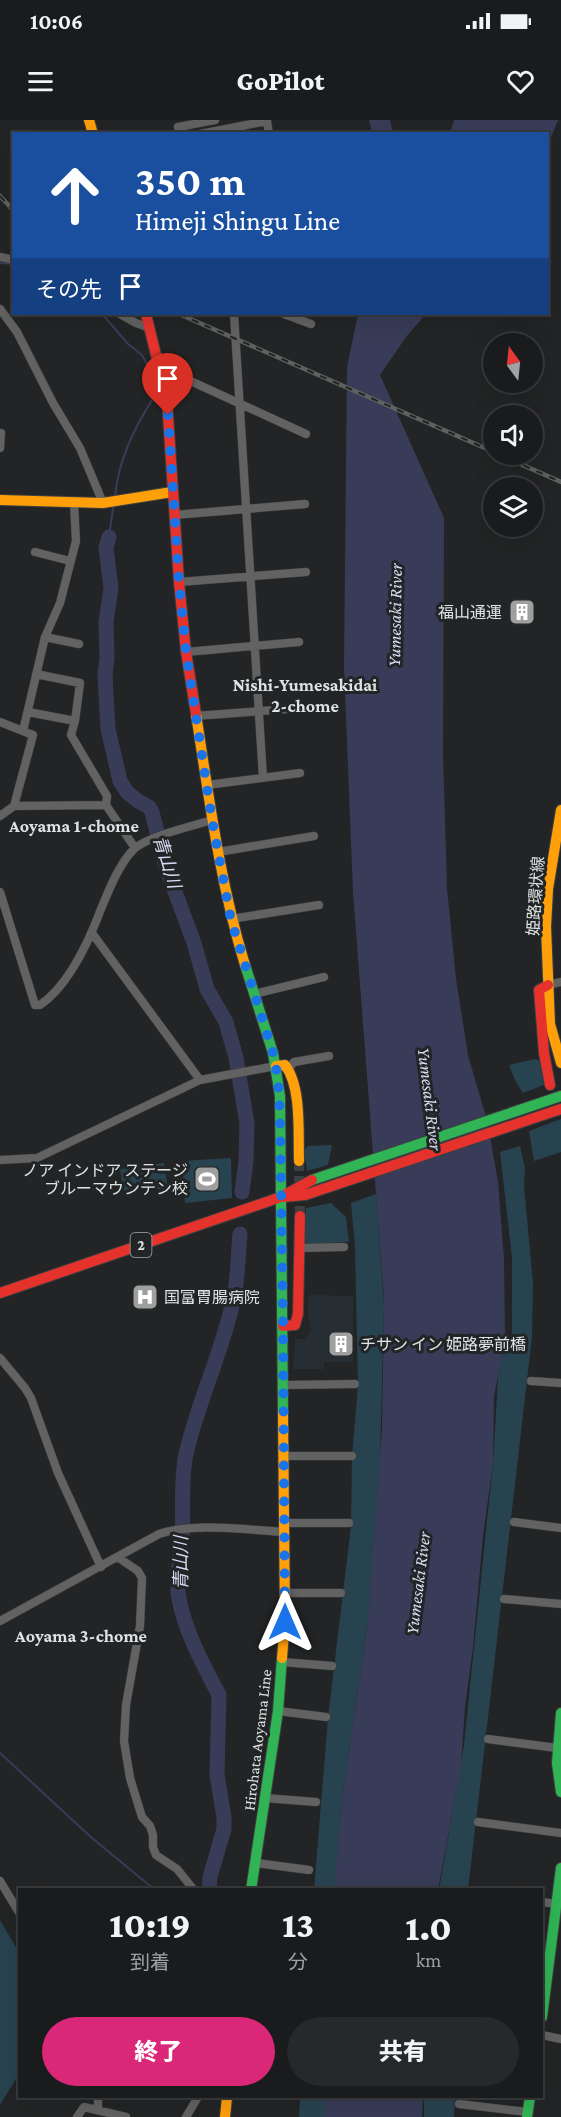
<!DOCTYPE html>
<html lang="ja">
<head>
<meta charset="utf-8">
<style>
	body { margin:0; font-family:"Crimson Pro","Noto Sans JP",serif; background:#272829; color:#f1f3f6; height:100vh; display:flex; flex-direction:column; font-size:22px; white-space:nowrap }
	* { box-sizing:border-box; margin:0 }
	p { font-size:20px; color:#9fa1a3 }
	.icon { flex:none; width:33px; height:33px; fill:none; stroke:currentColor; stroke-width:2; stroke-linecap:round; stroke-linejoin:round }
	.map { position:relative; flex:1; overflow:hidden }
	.details { position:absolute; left:18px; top:1768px; width:525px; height:210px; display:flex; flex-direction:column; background:#1a1b1c; border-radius:0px; box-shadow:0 6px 24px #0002,0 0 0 2px #38393b }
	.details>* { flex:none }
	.hud { position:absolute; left:12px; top:12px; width:537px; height:183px; border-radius:0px; box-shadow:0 6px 24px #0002,0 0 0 2px #38393b; background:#1a4fa0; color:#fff; overflow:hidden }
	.needle { width:39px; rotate:345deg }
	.tools { position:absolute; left:483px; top:213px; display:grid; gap:12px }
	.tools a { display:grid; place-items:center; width:60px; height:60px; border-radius:50%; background:#1a1b1c; box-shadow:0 6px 24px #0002,0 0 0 2px #38393b; font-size:30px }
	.pin { position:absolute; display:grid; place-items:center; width:51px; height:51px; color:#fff; margin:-62px -26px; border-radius:50% 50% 50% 0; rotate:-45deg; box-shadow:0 0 6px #0007 }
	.pin .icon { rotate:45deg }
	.me { position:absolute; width:66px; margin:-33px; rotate:0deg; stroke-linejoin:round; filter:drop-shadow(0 0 4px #0008) }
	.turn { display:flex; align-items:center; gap:21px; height:126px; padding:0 24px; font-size:27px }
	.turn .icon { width:78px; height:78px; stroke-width:2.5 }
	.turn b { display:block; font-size:42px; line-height:51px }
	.then { display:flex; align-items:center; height:57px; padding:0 24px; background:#0003; gap:12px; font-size:22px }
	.eta { display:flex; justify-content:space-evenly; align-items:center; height:102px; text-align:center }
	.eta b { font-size:36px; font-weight:800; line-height:42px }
	.cta { display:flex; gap:12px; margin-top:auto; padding:12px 24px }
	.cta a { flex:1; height:69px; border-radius:36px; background:#db2777; color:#fff; font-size:24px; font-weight:800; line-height:69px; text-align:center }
	.cta a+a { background:#272829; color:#f1f3f6 }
	.status { display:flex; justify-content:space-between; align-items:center; height:42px; padding:0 30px; background:#1a1b1c; direction:ltr }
	.status svg { height:16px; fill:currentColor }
	header { display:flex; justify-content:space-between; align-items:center; height:78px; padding:0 24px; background:#1a1b1c; font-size:27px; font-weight:800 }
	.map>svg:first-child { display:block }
	.built { fill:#262e33 }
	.green { fill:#284350 }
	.water { fill:#393c58 }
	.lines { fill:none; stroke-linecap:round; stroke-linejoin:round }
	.stream { stroke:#393c58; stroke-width:2 }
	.river { stroke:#393c58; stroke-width:15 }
	.secondary-tunnel { stroke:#3f4042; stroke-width:10; stroke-dasharray:10 5; stroke-linecap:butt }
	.street-casing { stroke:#3d3f40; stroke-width:9 }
	.fast-casing { stroke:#3d3f40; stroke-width:12 }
	.slow-casing { stroke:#3d3f40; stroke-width:12 }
	.jam-casing { stroke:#3d3f40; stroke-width:12 }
	.street { stroke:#626262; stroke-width:8 }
	.fast { stroke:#30b455; stroke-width:10 }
	.slow { stroke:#ff9f0a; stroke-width:10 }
	.jam { stroke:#e5322d; stroke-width:10 }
	.rail-casing { stroke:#5f6060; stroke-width:4.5 }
	.rail { stroke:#222526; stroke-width:2; stroke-dasharray:7; stroke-linecap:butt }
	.route { stroke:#1a73e8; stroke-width:10; stroke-dasharray:0 18 }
	.labels { text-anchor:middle; stroke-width:6; stroke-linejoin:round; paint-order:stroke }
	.shield { fill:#222526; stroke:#a7a9aa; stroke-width:1.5 }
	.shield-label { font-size:15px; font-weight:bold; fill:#e0e2e3 }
	.poi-label { font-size:16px; fill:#e0e2e3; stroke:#222526; text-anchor:end }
	.street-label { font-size:16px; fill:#e0e2e3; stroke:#222526 }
	.water-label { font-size:18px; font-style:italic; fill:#d9dcf4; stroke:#222526 }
	.neighbourhood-label { font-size:18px; font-weight:bold; fill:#dde2e4; stroke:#222526 }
</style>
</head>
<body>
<div class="status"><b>10:06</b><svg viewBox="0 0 49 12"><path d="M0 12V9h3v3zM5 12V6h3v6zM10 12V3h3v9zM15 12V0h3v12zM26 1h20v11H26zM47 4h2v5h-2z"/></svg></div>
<header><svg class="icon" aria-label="menu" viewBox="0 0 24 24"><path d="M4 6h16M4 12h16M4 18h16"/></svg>GoPilot<svg class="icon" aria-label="heart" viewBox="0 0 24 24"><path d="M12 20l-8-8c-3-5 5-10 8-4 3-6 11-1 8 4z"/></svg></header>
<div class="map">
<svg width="561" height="1997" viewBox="0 0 561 1997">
	<rect width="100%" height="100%" fill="#232425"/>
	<!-- built -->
	<path class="built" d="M308,1175L353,1176V1242H324V1249H293L295,1219H305L311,1211L308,1195Z"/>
	<!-- green -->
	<path class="green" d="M535,939L540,941L544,965L523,973L515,960L509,945Z
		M561,999V1032L534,1041L529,1011Z
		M332,1025L328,1045L307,1051L304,1030L308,1026Z
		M520,1026L525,1048L524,1066L533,1163L532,1217L468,1770H439L464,1625L493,1343L499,1242L512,1217V1138L500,1032Z
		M231,1038L232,1078L185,1083L182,1041Z
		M164,1043L168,1069L123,1070L120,1049Z
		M376,1074L384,1185L380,1341L369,1495L343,1672L335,1770H314L328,1598L351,1406L352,1336L358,1266L355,1127L351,1083Z
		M331,1083L346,1097L349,1122L303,1124L306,1088Z
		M0,1800L20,1834L19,1954L0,1985Z
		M300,1977H324V1997H299Z
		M424,1977H455L454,1997H424Z"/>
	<!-- water -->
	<path class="water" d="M369,0H390L393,13H372Z
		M454,0H558L548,25V14L450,13Z
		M358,194H426L406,217L380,255L444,398L443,634L447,768L456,859L468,935L488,1004L498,1062L504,1139L505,1218L494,1277L493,1343L483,1416L473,1527L465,1587L461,1646L438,1770H334L343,1672L368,1502L382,1309L384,1179L353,772L344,547L347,247Z
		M324,1977H423L422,1997H324Z"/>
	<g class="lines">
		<!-- stream -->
		<path class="stream" d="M0,143L14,144
			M102,194L128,224L142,235L148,246L154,277C134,308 119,339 115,376
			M109,417L113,388
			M0,1633L92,1718L155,1770"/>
		<!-- river -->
		<path class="river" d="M109,417L106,428L111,468L106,502L107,538L105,556L108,609L120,661L127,672L138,681L149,687L152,692L166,747L194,823L207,869L226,902L236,938L247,1003L246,1041L242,1072
			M209,1770L210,1757L224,1709V1698L217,1654L219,1575C203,1544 186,1514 179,1479C175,1459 181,1440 182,1420C184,1391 180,1363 186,1334C198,1281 223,1231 234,1177C238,1157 238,1135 240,1114"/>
		<!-- secondary-tunnel -->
		<path class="secondary-tunnel" d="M299,1041L300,1096"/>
		<!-- street casing -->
		<g class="street-casing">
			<path id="street" d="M178,7L215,0
				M200,14L267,1L269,14
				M0,137L14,140
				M0,189L17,212L53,283L80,328L103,383
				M120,194L136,203L150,208
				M234,194L263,658
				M284,194L311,204
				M160,247L306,314
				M0,328L1,313
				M174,395L305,384
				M35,432L70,441
				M179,462L306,452
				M45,517L79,524
				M186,532L299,522
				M28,592L75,601L80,563L36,554
				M195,596L301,588
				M75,601L71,615L107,676L106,685
				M0,602L33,615L14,686
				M23,611L45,517L60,483L76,421L74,383
				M207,665L300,653
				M0,696L14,686L106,685L135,728
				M218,732L314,716
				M0,772L35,885H40C68,866 89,821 101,789C109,770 119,744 134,729C148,716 193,706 212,700
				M231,799L319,785
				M92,813L200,960
				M548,865L561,862
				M254,874L324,857
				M289,948L294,942L329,936
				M0,1040L37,1038L200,960L276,946
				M299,1128L344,1127
				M0,1238L25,1268L31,1278L58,1353L101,1447
				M531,1261L561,1263
				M284,1265L355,1264
				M284,1336H352
				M514,1402L561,1408
				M285,1403H349
				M119,1438L138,1451L142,1458L140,1506L126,1585L124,1621L130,1658L142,1697L150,1706L153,1715V1727L156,1735L177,1749L194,1770
				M285,1473H341
				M504,1479L561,1484
				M0,1501L159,1414C194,1402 247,1410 285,1412
				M282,1542L332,1546
				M278,1591L326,1597
				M488,1619L557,1628
				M265,1678L316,1682
				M478,1702L561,1713
				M256,1743L309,1750
				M0,1761L20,1794
				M542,1782L556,1784
				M542,1915L561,1919
				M98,1977V1989
				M459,1984L528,1992
				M77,1997L84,1987L126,1997
				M186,1997L198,1977"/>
		</g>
		<!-- fast casing -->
		<g class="fast-casing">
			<path id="fast" d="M245,845L273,933L280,976L283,1293
				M312,1060L561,976
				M561,1593L557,1643L561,1672
				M251,1770L278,1591L282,1538
				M542,1897L561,1748
				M527,1997L530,1977"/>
		</g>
		<!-- slow casing -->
		<g class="slow-casing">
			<path id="slow" d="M89,0L93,14
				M0,380L103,383L172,372
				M196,594C209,678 220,763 245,845
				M561,690L548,769L546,807L550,904L561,943
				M276,946L285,945C302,967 298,1014 299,1041
				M282,1538L285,1502L283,1293
				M225,1997L227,1977"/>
		</g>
		<!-- jam casing -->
		<g class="jam-casing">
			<path id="jam" d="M146,194L167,280L179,462L186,532L196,594
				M548,865L539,870L544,933L550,965
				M283,1077L305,1075L561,989
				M0,1173L281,1077L312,1060
				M283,1206L295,1205L298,1194L300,1096"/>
		</g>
		<!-- street -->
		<use href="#street" class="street"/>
		<!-- fast -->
		<use href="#fast" class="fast"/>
		<!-- slow -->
		<use href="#slow" class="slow"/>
		<!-- jam -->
		<use href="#jam" class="jam"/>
		<!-- rail casing -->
		<g class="rail-casing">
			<path id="rail" d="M0,76L14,91
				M179,194L494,332
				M498,334L561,362"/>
		</g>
		<!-- rail -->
		<use href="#rail" class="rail"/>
	</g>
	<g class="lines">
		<!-- route -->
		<path class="route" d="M168,295L179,462L186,532L212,700L231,800L273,933L278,958L280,995L283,1206L285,1502"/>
	</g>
	<!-- icons -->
	<defs>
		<g id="building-square" transform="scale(1.35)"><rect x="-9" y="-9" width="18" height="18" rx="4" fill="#9ea0a0" stroke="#222526"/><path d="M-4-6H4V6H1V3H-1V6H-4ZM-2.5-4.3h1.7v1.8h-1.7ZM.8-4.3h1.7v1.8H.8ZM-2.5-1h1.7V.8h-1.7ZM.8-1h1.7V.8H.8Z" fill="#fff"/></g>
		<g id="stadium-square" transform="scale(1.35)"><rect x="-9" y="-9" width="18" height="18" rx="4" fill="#9ea0a0" stroke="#222526"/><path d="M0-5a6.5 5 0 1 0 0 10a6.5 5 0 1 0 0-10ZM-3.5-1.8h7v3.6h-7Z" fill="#fff"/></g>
		<g id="hospital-square" transform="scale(1.35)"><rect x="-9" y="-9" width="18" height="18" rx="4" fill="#9ea0a0" stroke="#222526"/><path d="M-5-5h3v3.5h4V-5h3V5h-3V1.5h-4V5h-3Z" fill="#fff"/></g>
	</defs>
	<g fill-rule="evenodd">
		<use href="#building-square" x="522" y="492"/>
		<use href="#stadium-square" x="207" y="1059"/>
		<use href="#hospital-square" x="145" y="1177"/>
		<use href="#building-square" x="341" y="1224"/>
	</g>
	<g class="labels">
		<!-- shield labels -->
		<rect class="shield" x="130.5" y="1113" width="21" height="24" rx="4.5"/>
		<g class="shield-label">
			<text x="141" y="1130">2</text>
		</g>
		<!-- poi labels -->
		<g class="poi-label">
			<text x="502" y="498">福山通運</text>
			<text x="188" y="1056">ノア インドア ステージ<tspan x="188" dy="18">ブルーマウンテン校</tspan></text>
			<text x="164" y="1183" text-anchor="start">国富胃腸病院</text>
			<text x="360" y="1230" text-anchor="start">チサン イン 姫路夢前橋</text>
		</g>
		<!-- street labels -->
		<g class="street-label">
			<text transform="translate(535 776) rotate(-86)" y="6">姫路環状線</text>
			<text transform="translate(257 1620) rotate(-83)" y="6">Hirohata Aoyama Line</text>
		</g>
		<!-- water labels -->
		<g class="water-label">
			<text transform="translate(395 495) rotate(-89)" y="6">Yumesaki River</text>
			<text transform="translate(167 742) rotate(73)" y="6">青山川</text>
			<text transform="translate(430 979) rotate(83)" y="6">Yumesaki River</text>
			<text transform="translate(181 1443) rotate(-90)" y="6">青山川</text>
			<text transform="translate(418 1463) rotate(-83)" y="6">Yumesaki River</text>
		</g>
		<!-- neighbourhood labels -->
		<g class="neighbourhood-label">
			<text x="305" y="571">Nishi-Yumesakidai<tspan x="305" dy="21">2-chome</tspan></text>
			<text x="74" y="712">Aoyama 1-chome</text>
			<text x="81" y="1522">Aoyama 3-chome</text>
		</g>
	</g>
</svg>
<div class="tools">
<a><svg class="needle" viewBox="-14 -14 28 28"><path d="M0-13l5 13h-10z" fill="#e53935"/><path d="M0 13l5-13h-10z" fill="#9fa1a3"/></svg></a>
<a><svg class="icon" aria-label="sound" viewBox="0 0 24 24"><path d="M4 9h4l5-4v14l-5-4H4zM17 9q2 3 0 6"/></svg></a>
<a><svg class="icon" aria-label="layers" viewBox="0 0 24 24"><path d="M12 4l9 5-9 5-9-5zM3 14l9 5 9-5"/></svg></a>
</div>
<div class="pin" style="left:168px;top:295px;background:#d93025"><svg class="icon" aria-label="arrive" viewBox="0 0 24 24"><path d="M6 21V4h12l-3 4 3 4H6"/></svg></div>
<svg class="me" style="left:285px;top:1502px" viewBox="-20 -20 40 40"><path d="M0-17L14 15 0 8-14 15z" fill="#1a73e8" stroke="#fff" stroke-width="4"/></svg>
<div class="hud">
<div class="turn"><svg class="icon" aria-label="ahead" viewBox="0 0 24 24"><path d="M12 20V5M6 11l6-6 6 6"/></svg><div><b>350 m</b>Himeji Shingu Line</div></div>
<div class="then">その先<svg class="icon" aria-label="arrive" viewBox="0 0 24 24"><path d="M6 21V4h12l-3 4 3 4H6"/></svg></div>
</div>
<section class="details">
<div class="eta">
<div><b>10:19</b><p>到着</p></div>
<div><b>13</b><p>分</p></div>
<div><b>1.0</b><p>km</p></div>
</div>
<div class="cta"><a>終了</a><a>共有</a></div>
</section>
</div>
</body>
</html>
